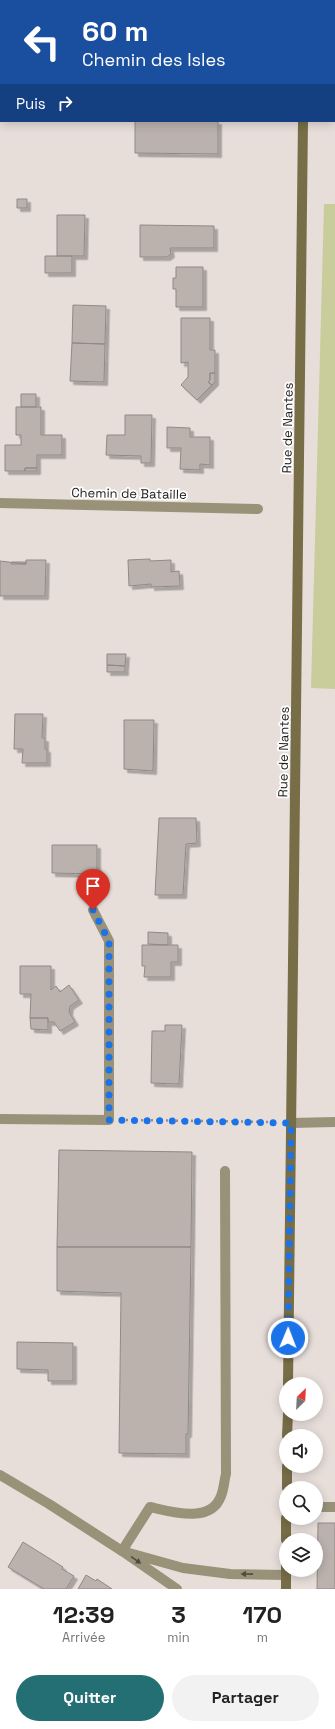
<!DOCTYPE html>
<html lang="fr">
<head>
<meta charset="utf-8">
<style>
	body { margin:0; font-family:"Space Grotesk",sans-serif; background:#f2f2f2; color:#222; height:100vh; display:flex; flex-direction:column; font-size:15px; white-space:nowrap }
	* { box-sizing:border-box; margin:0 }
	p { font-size:13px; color:#767676 }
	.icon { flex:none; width:22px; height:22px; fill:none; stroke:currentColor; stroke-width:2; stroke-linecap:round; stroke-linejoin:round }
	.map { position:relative; height:1589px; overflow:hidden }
	.panel { display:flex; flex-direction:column; background:#fff; flex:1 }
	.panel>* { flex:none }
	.hud { position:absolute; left:0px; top:0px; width:335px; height:122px; box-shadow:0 2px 10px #0003; background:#1a4fa0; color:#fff; overflow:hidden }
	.needle { width:26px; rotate:24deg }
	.tools { position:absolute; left:279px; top:1377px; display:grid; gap:8px }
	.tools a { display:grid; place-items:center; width:44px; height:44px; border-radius:50%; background:#fff; box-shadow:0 2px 10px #0003; font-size:20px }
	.pin { position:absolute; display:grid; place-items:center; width:34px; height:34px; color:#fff; margin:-41px -17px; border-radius:50% 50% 50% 0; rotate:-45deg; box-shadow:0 0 4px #0007 }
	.pin .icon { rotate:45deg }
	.me { position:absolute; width:44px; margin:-22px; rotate:1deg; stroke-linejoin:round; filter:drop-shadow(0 0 3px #0008) }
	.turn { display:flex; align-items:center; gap:14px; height:84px; padding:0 16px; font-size:18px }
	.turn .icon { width:52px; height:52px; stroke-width:2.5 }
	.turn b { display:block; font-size:28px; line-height:34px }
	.then { display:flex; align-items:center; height:38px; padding:0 16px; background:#0003; gap:8px; font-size:15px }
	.eta { display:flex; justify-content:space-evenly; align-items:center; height:68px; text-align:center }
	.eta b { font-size:24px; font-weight:800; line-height:28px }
	.action { display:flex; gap:8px; margin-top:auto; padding:8px 16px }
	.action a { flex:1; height:46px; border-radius:24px; background:#246f74; color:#fff; font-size:16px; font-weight:800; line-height:46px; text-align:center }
	.action a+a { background:#f2f2f2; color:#222 }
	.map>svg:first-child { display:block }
	.green { fill:#c9cd9c }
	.building { fill:#bbb2ae; stroke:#918985; filter:url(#shadow) }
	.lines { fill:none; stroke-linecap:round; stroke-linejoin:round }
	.path { stroke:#948d8a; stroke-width:2.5; stroke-dasharray:2 3; stroke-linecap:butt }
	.service { stroke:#999279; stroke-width:10 }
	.minor { stroke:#999279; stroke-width:10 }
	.secondary { stroke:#776d47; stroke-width:10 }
	.oneway { fill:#504b40 }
	.route { stroke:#1a73e8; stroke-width:7; stroke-dasharray:0 12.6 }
	.labels { text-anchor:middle; stroke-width:3.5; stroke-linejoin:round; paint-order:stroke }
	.street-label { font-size:13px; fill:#1f1b1a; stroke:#fff }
</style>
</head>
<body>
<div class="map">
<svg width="335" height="1589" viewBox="0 0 335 1589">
	<defs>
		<filter id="shadow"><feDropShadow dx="3.5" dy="3.5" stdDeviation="0" flood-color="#0004"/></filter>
	</defs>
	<rect width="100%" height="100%" fill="#e7deda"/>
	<!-- green -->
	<path class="green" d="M0,0H282L1,1L0,41Z
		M324,204H335V689L311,688Z"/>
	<!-- building -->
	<path class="building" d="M135,121H218V154L135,153Z
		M17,199H27V208H17Z
		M57,215H85L84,256H57Z
		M140,225L214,226V248H170L171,254L167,257H140Z
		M45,256H72V273H45Z
		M176,267H203V307H176V289H173V278H176Z
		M73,305L106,306L105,344L72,343Z
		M181,318H210V350H215V373H210V380L208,382L212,385L197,400L181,385L188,377V362L181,363Z
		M72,343L105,344L104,382L70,381Z
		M210,373H215V382L212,385L208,382L210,380Z
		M21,394H36V407H21Z
		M16,407H41V435H62V455H37V468H25V471H5V445H21V435H16Z
		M125,415H152L151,463H141V456L106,455L107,435H125Z
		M167,427L190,428V437H210V465L200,464V470L180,469L181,448H167Z
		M25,468H37V471H25Z
		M150,559V561L171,560V572L179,571L180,586L151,587V584L129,586L128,560Z
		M26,560H46L45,596H0V561L26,564Z
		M12,562H26V564H11Z
		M107,654H126L125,666L107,665Z
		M107,665L125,666V672H107Z
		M15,714H43L42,738H45V749H47V763H22L23,749H14Z
		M124,720H154L153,771L124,769Z
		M159,818H196L197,843L186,844L183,895H155Z
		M52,845H97V874L52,873Z
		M148,932L168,933V945L148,944Z
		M142,945H178V962H171V977H144L145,966H142Z
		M20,966H51V990L56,986L60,992L69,985L79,1000L70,1006L69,1012L75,1022L60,1031L54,1022H48V1018H30L31,994H20Z
		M30,1018H48V1030L31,1029Z
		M165,1025H182L179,1084L151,1083L152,1031H165Z
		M59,1150L192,1152L191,1247H57Z
		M57,1247H191L188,1434H186V1454L119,1453L121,1293L57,1291Z
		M17,1342L73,1343V1381H48V1370L17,1369Z
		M318,1523H335V1589H317Z
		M23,1542L63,1567L62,1569L74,1576L66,1589H44L8,1567Z
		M86,1575L96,1581L97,1579L112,1589H78Z"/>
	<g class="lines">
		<!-- path -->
		<path class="path" d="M126,1120L275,1122"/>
		<!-- service -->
		<path class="service" d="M122,1551L150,1507C172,1512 211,1524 221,1496C224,1489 224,1481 226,1474L225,1171"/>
		<!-- minor -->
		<path class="minor" d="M0,503L258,509
			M0,1119L109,1120V941L93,910
			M291,1123L335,1122
			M0,1475L49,1504L122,1551
			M316,1507H335
			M177,1589L122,1551L183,1568L230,1574L286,1575"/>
		<!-- secondary -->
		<path class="secondary" d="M304,1V0
			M288,1384L303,121
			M287,1436L288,1414
			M287,1488V1466
			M286,1540V1518
			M286,1589V1548"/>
	</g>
	<!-- one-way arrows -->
	<defs><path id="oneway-solid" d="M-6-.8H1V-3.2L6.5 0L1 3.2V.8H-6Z"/></defs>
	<g class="oneway">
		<use href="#oneway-solid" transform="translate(136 1560) rotate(35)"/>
		<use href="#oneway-solid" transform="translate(247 1574) rotate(-179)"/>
	</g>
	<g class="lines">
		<!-- route -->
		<path class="route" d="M93,910L109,941V1120L291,1123L288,1338"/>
	</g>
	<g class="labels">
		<!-- street labels -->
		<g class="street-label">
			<text transform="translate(287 428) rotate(-89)" y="5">Rue de Nantes</text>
			<text transform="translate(129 493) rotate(1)" y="5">Chemin de Bataille</text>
			<text transform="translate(283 752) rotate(-89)" y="5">Rue de Nantes</text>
		</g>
	</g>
</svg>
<div class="tools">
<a><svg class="needle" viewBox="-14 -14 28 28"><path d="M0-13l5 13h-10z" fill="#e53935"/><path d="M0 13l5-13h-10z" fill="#767676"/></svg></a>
<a><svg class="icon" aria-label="sound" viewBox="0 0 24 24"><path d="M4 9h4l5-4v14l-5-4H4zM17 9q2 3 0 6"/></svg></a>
<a><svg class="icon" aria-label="search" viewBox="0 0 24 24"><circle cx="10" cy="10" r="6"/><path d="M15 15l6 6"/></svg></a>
<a><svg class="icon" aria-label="layers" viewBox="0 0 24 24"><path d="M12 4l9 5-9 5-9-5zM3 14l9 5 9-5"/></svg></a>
</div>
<div class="pin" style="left:93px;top:910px;background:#d93025"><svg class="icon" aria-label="arrive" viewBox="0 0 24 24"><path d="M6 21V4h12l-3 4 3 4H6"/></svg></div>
<svg class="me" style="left:288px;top:1338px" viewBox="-20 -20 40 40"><circle r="17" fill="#1a73e8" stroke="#fff" stroke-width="3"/><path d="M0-11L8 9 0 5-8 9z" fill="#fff"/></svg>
<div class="hud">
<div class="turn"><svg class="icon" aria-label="left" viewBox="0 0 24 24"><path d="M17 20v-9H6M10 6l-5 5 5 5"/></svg><div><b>60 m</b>Chemin des Isles</div></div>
<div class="then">Puis<svg class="icon" aria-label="right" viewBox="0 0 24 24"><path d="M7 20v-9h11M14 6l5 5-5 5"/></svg></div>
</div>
</div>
<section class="panel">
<div class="eta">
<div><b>12:39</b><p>Arrivée</p></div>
<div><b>3</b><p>min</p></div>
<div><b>170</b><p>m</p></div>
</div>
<div class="action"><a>Quitter</a><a>Partager</a></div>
</section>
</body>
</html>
